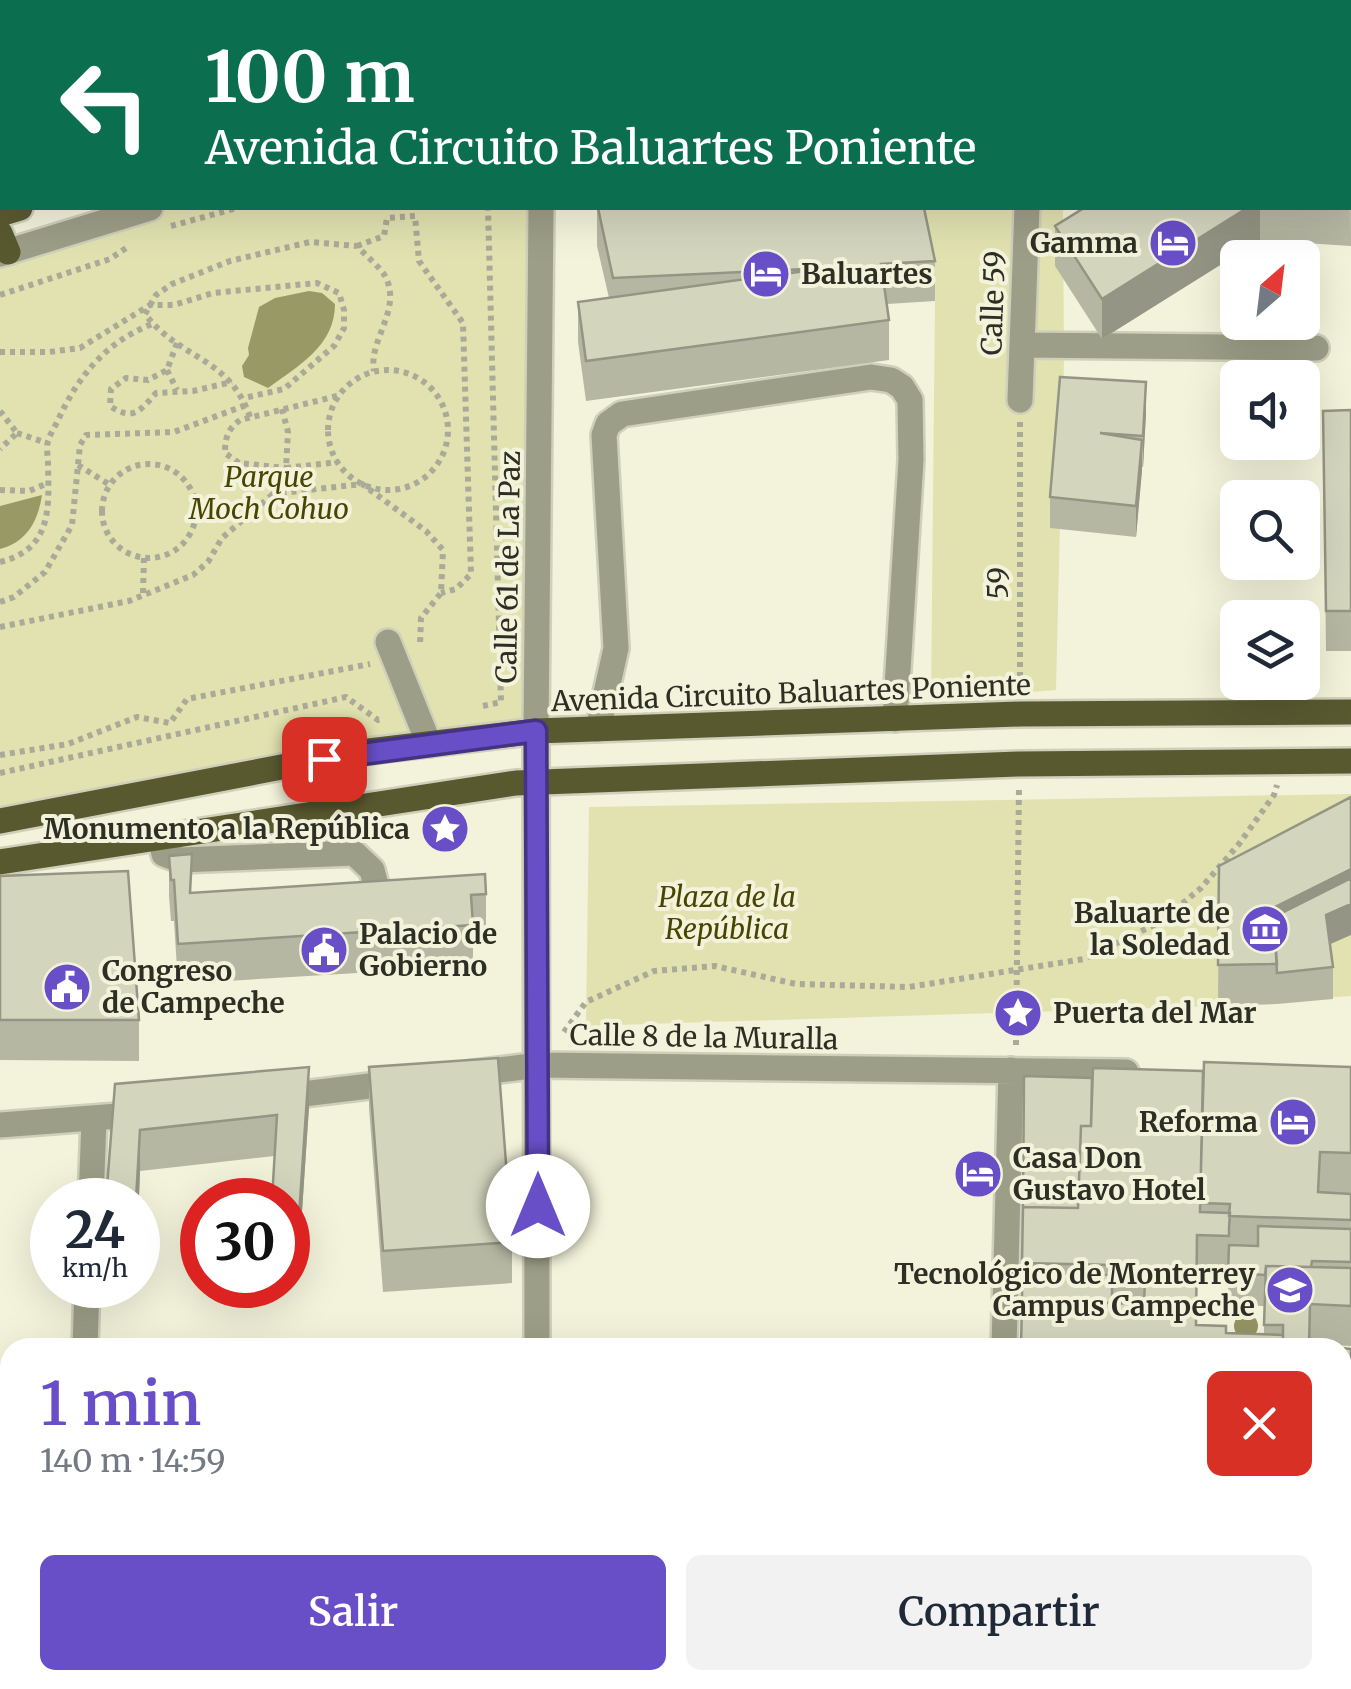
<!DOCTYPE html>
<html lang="es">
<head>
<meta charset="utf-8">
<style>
	body { margin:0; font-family:Merriweather,serif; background:#f2f2f3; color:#1f2937; height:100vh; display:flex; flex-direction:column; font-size:38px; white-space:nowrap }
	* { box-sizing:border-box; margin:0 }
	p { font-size:32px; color:#747a83 }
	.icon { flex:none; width:55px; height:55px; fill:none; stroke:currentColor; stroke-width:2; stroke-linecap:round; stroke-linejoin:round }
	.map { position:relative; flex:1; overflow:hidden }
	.panel { position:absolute; left:0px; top:1338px; width:1352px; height:352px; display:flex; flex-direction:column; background:#fff; border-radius:30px 30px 0 0; box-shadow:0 10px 40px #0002 }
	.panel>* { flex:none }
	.top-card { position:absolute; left:0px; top:0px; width:1352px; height:210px; box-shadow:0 10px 40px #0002; background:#0b6e4f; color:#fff; overflow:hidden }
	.needle { width:65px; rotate:28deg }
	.tools { position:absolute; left:1220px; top:240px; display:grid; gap:20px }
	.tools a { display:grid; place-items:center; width:100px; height:100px; border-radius:15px; background:#fff; box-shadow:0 10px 40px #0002; font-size:50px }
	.speed { position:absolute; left:30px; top:1178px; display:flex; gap:20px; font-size:50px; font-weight:700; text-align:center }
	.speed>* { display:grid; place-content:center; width:130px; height:130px; border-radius:50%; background:#fff; box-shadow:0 10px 40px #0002; line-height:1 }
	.speed small { font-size:25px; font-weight:400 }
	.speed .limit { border:15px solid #d22; background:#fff; color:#111 }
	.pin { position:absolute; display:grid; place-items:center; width:85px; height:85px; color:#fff; margin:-42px; border-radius:20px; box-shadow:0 5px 15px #0006 }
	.me { position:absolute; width:110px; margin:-55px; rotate:0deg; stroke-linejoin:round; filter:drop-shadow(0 0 8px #0008) }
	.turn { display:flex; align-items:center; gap:35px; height:210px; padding:0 40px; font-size:45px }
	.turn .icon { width:130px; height:130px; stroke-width:2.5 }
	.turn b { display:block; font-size:70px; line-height:85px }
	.round { display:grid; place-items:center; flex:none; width:105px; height:105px; border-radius:15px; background:#f2f2f3 }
	.summary { display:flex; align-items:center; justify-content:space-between; height:170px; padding:0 40px }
	h1 { font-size:60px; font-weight:600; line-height:75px; color:#684fc8 }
	.primary-button { display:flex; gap:20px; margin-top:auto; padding:20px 40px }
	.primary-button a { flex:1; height:115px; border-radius:15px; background:#684fc8; color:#fff; font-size:40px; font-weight:600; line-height:115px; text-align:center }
	.primary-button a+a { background:#f2f2f3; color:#1f2937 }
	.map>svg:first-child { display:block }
	.green { fill:#e1e2b0 }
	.water { fill:#999965 }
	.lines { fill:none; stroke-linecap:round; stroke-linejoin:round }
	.minor-casing { stroke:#cfd0ba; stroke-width:30 }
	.major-casing { stroke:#cfd0ba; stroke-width:30 }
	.path { stroke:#aaaa98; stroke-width:6; stroke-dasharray:5 5; stroke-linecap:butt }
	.minor { stroke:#9d9e87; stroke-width:25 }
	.major { stroke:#595930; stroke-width:25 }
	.tree { fill:#949363 }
	.wall { fill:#b6b7a3; fill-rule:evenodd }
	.shaded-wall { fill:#949584 }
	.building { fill:#d4d5bd; stroke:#949584; stroke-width:2.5 }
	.route-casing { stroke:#443382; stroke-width:25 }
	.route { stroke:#684fc8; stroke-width:18 }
	.labels { text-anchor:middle; stroke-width:8; stroke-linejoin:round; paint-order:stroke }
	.poi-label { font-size:28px; font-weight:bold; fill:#2d2e24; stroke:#f3f3db; text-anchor:end }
	.street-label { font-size:28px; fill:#2d2e24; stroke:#f3f3db }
	.park-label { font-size:28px; font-style:italic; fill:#464501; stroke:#f3f3db }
</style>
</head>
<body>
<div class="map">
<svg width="1351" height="1689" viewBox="0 0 1351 1689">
	<rect width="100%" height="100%" fill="#f3f3db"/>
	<!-- green -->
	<path class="green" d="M0,0H323L2,2L0,100Z
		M150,208H541L536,731L0,826V254Z
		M917,208H1063L1064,358L1056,690L931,700L935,301Z
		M1351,794V996L1218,1006L586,1026L589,807Z"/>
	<!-- water -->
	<path class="water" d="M309,291L322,293L335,304C335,346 298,366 268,388L244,377L242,366L249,355L248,348L259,307L275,298Z
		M42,495C38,521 27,542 0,549V506Z"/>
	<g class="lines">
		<!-- minor casing -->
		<g class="minor-casing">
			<path id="minor" d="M1159,0V2
				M874,2L882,0
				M1034,2V0
				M0,254L150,208
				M1022,345L1316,348
				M1020,400L1027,208
				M388,642L429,744
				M598,729L616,648L604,435L608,424L622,414L871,377L891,380L902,387L910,400L911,460L895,719
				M160,836L164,854L180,860L354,853L372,870L379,897
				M467,1074L539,1065L1126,1072
				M278,1097L403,1082
				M0,1125L144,1114
				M91,1200L94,1120
				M85,1348L87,1285
				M537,1348L536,731L541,208
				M1004,1348L1011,1070
				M538,1680L539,1689
				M70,1689V1680
				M996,1689V1680"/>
		</g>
		<!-- major casing -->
		<g class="major-casing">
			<path id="major" d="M456,2L463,0
				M718,2L726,0
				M0,147H2
				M0,214L20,208
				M0,233L8,252
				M0,821L360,752L536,731L1020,714L1351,712
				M0,862L516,783L1019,764L1351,761"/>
		</g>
		<!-- path -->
		<path class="path" d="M5,0L14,2
			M256,2L265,0
			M290,2L299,0
			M315,2L323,0
			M0,5L2,6
			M0,16L2,17
			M171,226L237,208
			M357,246L384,236L387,218L415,216L419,261L463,323L471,574L456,589L441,593
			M0,295L110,259L129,246
			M177,343L167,370L148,380L126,378L111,389L110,406C133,421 139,412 156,393L193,391L232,382
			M0,352H49L80,348L150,305H174L213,293L317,283L339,293L344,310V328L334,346L284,389L244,398
			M328 430a60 60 0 1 1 120 0a60 60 0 1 1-120 0Z
			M167,370L177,390
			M337,396L240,420C228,429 225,437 225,453L239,463L286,468L273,494L362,484L426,531L443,550L441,593L421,618L420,646
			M282,409L288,432L286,468L338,462
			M0,411L17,433L0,449
			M250,417C229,356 180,360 145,314L156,295L172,284L230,261L310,242L357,246C365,255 379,266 385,276C403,309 368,340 374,371
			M1020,422V690
			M17,433L47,443
			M102 511a47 47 0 1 1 94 0a47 47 0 1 1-94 0Z
			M78,465L110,485
			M0,490L29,491L48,483
			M0,562C52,549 49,509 48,464C48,457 46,448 48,441C50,434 55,427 58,420C79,375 105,343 152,324
			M143,593L144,558
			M0,602L14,597L45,572L72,525L80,445L86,435L174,432L246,405
			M0,627L129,601L193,575L208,562L222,538L273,494
			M483,706L501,702L488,208
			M0,755L68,744L137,717L170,723L187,699L370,664
			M0,773L346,697L378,720L382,719
			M564,1032L586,1002L654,971L715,966L796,984L909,987L1084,959L1160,922L1201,888L1239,844L1274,795L1277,785
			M1016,1045L1019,787"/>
		<!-- minor -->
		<use href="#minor" class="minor"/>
		<!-- major -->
		<use href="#major" class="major"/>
	</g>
	<!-- trees -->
	<circle class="tree" cx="1246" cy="1326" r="12"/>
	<!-- wall -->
	<path class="wall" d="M1350,102L1351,246L1260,240L1102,339L1055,266V226L1084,208H1350Z
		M597,208L935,261V301L887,304L889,320V360L586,401L578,342V302L609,298L597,246Z
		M1060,377L1146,413L1143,467H1142L1136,537L1050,528V497Z
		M1351,410V651H1326L1323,411Z
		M169,856L192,893L486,894V934L473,935V966L178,984L174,921H171L169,896Z
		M1219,866L1330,944L1333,967V999L1277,1004L1218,1006Z
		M0,876L139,1020V1061L0,1060Z
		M369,1067L512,1242V1283L383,1292L369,1108Z
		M1351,1067V1346L1310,1344V1347L1318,1348H1021L1024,1076L1092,1078L1203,1071ZM1197,1267H1228V1305L1264,1306V1334L1226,1333L1196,1325Z
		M115,1084L309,1107L299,1256H288V1200L274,1156L140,1171L138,1222V1200Z
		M1342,1348L1351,1349V1506H1342Z
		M1342,1521H1351V1689H1097V1683L1060,1682V1689H1012L1013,1680H1342Z"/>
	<!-- shaded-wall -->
	<path class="shaded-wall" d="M1247,208H1260V240L1102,339V299Z
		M1146,382V413L1143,467V436Z
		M1142,440V471L1136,537V506Z
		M1351,869V935L1326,946L1275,948L1273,908Z
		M309,1067V1107L299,1256V1216Z
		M140,1130V1171L138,1222L136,1200Z"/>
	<!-- building -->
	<path class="building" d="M1183,0H1302L1303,2H1183Z
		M1350,102H1351V206H1350Z
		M598,208H924L935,261L881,264L889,320L586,361L578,302L827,268L613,278Z
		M1084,208H1247L1102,299L1055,226Z
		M1060,377L1146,382L1143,436L1100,433L1142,440L1136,506L1050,497Z
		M1351,410V611H1326L1323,411Z
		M1351,797V869L1273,908L1277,964L1218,965L1219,866Z
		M192,854L190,893L485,874L486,894L471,895L473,925L178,944L174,880H171L169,856Z
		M128,871L139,1020H0V876Z
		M1351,878V904L1326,915L1333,967L1277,973L1274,917Z
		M498,1058L512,1242L383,1251L369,1067Z
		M1204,1062L1351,1067V1153L1320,1152L1318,1192L1351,1194V1220L1229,1216L1230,1204L1200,1203Z
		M309,1067L299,1216H288V1200H272L277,1115L140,1130L136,1200H106L115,1084Z
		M1093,1068L1203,1071L1200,1212L1230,1213L1229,1228V1236L1197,1235L1196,1325L1226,1326V1333L1283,1335V1348H1196V1343H1176V1348H1021L1022,1301L1144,1304L1145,1279L1112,1278V1265L1022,1263L1023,1207L1078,1208L1081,1126H1091Z
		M1024,1076L1092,1078L1091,1126H1081L1078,1208L1023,1207Z
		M1258,1226L1351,1229V1262L1312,1261L1311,1267L1266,1266L1265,1275L1228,1273L1229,1245L1258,1246Z
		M1266,1266L1351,1268V1306L1310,1304L1309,1347L1318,1348H1283V1325H1264Z
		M1022,1273L1112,1275V1303L1022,1301Z
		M1342,1348L1351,1349V1386H1342Z
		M1342,1405L1351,1406V1484H1342Z
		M10,1492V1680H61V1689H0V1493Z
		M1342,1521H1351V1571H1342Z
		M1342,1571H1351V1630H1342Z
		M1342,1639H1351V1689H1221V1680H1342Z
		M1013,1680H1059V1683L1043,1682V1689H1012Z
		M1097,1680H1221V1689H1118V1685H1097Z"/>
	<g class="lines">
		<!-- route casing -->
		<g class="route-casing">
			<path id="route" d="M324,759L536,731L538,1206"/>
		</g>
		<!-- route -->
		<use href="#route" class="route"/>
	</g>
	<!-- icons -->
	<defs>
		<g id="hotel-disc" transform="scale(2.5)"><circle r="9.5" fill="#684fc8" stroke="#f3f3db"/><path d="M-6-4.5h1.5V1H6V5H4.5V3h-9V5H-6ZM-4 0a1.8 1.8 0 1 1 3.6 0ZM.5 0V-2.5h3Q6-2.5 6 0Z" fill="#fff"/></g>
		<g id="sight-disc" transform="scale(2.5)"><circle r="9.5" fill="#684fc8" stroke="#f3f3db"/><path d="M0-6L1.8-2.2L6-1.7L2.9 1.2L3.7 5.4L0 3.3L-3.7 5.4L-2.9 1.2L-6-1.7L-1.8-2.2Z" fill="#fff"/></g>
		<g id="museum-disc" transform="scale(2.5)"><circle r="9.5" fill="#684fc8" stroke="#f3f3db"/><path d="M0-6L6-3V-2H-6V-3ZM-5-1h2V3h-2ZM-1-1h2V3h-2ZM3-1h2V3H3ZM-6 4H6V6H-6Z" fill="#fff"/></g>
		<g id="civic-disc" transform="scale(2.5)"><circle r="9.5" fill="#684fc8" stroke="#f3f3db"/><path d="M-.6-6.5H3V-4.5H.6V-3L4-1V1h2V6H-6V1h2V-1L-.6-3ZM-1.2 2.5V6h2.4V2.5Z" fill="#fff"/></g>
		<g id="school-disc" transform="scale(2.5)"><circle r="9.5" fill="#684fc8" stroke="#f3f3db"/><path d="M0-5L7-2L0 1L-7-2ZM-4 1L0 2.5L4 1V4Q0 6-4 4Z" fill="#fff"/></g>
	</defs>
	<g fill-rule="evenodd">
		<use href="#hotel-disc" x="1173" y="243"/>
		<use href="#hotel-disc" x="766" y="274"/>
		<use href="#sight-disc" x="445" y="829"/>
		<use href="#museum-disc" x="1265" y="929"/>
		<use href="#civic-disc" x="324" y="950"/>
		<use href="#civic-disc" x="67" y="987"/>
		<use href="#sight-disc" x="1018" y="1013"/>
		<use href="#hotel-disc" x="1293" y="1122"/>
		<use href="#hotel-disc" x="978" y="1174"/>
		<use href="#school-disc" x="1290" y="1290"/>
	</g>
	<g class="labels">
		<!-- poi labels -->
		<g class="poi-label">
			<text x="1138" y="253">Gamma</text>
			<text x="801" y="284" text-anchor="start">Baluartes</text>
			<text x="410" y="839">Monumento a la República</text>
			<text x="1230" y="923">Baluarte de<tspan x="1230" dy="32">la Soledad</tspan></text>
			<text x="359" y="944" text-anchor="start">Palacio de<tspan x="359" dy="32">Gobierno</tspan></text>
			<text x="102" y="981" text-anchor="start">Congreso<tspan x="102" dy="32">de Campeche</tspan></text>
			<text x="1053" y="1023" text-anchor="start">Puerta del Mar</text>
			<text x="1258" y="1132">Reforma</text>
			<text x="1013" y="1168" text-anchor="start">Casa Don<tspan x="1013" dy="32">Gustavo Hotel</tspan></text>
			<text x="1255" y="1284">Tecnológico de Monterrey<tspan x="1255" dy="32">Campus Campeche</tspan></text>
		</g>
		<!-- street labels -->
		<g class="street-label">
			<text transform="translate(993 303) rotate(-88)" y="10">Calle 59</text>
			<text transform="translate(508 567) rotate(-89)" y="10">Calle 61 de La Paz</text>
			<text transform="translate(998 583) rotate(-90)" y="10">59</text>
			<text transform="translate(791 693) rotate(-2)" y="10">Avenida Circuito Baluartes Poniente</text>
			<text transform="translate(704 1037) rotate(1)" y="10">Calle 8 de la Muralla</text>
		</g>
		<!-- park labels -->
		<g class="park-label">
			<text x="269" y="487">Parque<tspan x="269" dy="32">Moch Cohuo</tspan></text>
			<text x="727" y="907">Plaza de la<tspan x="727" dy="32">República</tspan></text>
		</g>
	</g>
</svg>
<div class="tools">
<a><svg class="needle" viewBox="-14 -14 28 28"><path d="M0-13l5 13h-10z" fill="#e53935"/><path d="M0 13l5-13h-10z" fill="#747a83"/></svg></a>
<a><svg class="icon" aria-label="sound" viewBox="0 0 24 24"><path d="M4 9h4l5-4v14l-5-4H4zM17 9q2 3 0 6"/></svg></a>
<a><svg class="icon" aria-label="search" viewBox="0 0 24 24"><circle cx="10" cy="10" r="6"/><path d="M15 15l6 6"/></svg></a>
<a><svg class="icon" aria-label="layers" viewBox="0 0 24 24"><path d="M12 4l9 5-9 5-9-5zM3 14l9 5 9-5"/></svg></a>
</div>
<div class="speed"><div>24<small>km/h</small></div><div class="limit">30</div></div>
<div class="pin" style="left:324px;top:759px;background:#d93025"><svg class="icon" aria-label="arrive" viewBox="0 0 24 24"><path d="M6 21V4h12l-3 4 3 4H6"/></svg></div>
<svg class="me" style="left:538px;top:1206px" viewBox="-20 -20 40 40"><circle r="19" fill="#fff"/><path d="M0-13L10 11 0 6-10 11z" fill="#684fc8"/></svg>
<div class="top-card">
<div class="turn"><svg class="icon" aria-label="left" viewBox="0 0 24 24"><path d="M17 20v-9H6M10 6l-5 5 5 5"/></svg><div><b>100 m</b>Avenida Circuito Baluartes Poniente</div></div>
</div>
<section class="panel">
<div class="summary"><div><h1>1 min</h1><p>140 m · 14:59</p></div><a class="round" style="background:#d93025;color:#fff"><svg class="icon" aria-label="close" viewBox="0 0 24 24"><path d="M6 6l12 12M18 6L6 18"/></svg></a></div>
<div class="primary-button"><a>Salir</a><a>Compartir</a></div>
</section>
</div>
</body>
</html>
